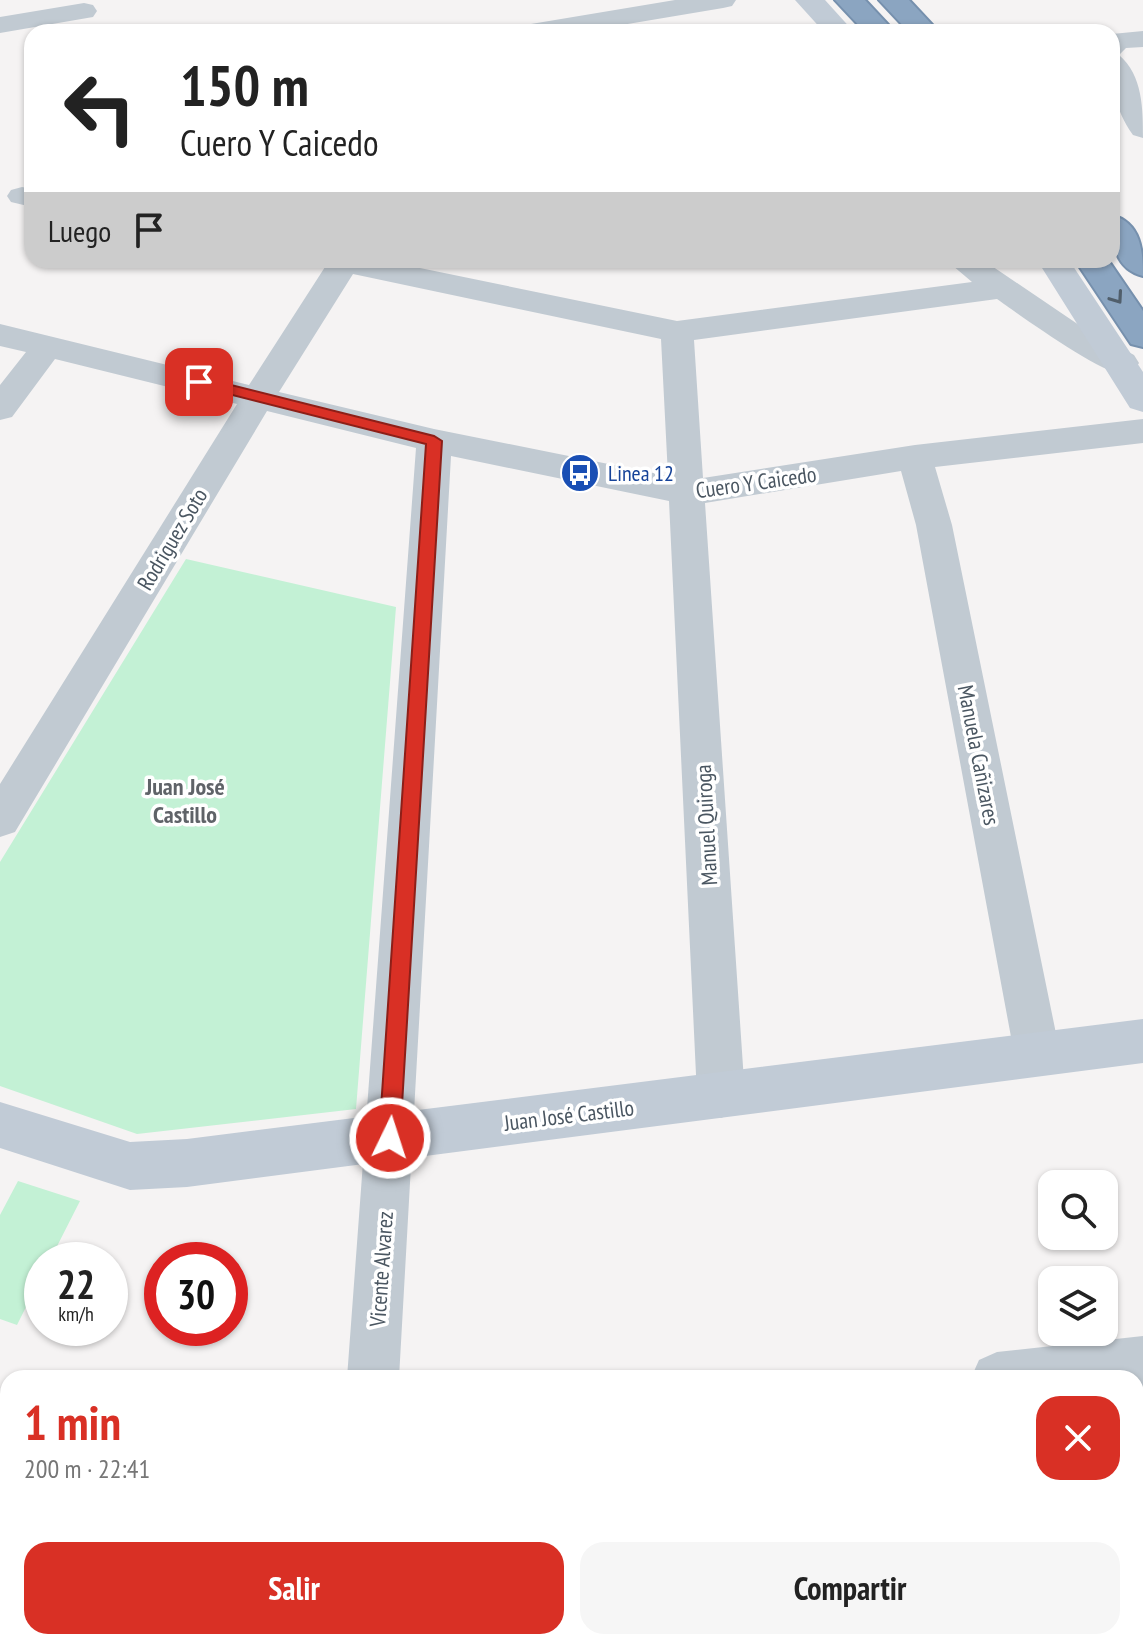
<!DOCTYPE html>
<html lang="es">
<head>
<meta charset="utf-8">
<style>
	body { margin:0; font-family:"PT Sans Narrow",sans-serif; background:#f6f6f6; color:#222; height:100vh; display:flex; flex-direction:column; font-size:30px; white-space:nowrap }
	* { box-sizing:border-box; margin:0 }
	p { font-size:26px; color:#767676 }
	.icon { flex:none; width:44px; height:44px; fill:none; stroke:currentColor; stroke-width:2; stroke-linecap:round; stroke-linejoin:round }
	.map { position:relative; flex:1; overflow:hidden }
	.drawer { position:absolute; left:0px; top:1370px; width:1144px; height:280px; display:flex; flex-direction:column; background:#fff; border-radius:24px 24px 0 0; box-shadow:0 2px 6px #0004 }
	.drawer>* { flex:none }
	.guide { position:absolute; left:24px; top:24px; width:1096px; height:244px; border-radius:24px; box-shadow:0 2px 6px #0004; background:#fff; color:#222; overflow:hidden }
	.buttons { position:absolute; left:1038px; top:1170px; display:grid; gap:16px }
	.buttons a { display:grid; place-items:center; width:80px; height:80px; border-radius:16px; background:#fff; box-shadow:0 2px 6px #0004; font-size:40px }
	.speed { position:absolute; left:24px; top:1242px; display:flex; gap:16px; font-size:40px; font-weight:700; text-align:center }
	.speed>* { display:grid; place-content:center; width:104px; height:104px; border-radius:50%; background:#fff; box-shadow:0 2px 6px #0004; line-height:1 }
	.speed small { font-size:20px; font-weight:400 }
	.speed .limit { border:12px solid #d22; background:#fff; color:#111 }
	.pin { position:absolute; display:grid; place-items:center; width:68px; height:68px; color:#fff; margin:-34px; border-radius:16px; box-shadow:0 4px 12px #0006 }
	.me { position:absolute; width:88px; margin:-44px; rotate:4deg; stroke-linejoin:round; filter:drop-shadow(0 0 6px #0008) }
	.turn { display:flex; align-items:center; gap:28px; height:168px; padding:0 24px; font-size:36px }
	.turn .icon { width:104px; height:104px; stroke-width:2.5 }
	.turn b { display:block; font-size:56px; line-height:68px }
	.then { display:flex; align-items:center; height:76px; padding:0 24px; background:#0003; gap:16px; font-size:30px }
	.round { display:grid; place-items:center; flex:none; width:84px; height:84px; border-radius:24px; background:#f6f6f6 }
	.summary { display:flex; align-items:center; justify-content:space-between; height:136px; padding:0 24px }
	h1 { font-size:48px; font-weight:600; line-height:60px; color:#d93025 }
	.cta { display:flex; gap:16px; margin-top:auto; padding:16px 24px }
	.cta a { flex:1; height:92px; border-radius:24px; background:#d93025; color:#fff; font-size:32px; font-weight:600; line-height:92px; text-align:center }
	.cta a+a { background:#f6f6f6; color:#222 }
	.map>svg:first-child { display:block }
	.green { fill:#c3f1d5 }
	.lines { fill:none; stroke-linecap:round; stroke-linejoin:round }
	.highway-casing { stroke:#7690ad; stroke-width:4 }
	.street { fill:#c1cad2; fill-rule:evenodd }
	.secondary { fill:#c1cbd6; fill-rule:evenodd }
	.highway { fill:#8ba5c1; fill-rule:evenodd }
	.oneway { stroke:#505e6b }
	.route { fill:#d93025; stroke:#8d1f18; stroke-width:2 }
	.labels { text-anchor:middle; stroke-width:7; stroke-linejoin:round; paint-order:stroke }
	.transit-label { font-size:22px; fill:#164399; stroke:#fff; text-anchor:start }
	.street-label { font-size:22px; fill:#4a5661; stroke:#fff }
	.neighbourhood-label { font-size:24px; font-weight:bold; fill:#5f6368; stroke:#fff }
</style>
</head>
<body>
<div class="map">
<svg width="1143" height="1650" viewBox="0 0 1143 1650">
	<rect width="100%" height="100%" fill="#f5f3f3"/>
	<!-- green -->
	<path class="green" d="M186,559L396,607L356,1109L137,1134L0,1086V862Z
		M18,1181L80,1201L50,1260H42V1275L17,1325L0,1319V1215Z"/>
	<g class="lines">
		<!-- highway casing -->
		<g class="highway-casing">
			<path id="highway" d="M835,0H865L895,32H865Z
				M879,0H909L939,32H909Z
				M1112,215C1141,223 1143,251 1143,276C1114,269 1112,241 1112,215Z
				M1075,260H1108L1143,311V347L1131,344Z"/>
		</g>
		<!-- street -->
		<path class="street" d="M675,0H736L732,6L723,8L580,32H517L521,26L531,24Z
			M84,3L93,5L97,11L93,17L0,33V17Z
			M1143,31V47L1126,48L1119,55C1143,75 1143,110 1143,138L1133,135C1109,101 1112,73 1112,34Z
			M22,187L32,189V207L11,202L7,196L11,190Z
			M318,260H381L677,321L972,282L946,260H983L1079,325L1134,355L1139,363L1134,371C1133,371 1123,374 1122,374C1100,373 1018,314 997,299L694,340L703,478L915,445L1143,419V443L935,467L952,525L1060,1053L1053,1068L1037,1074L1021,1068L1014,1053L916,525L901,471L705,503L745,1096L738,1111L721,1118L704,1111L697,1096L669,501L451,456L399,1378H347L416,448L267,411L15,832L0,837V784L237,404L55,359L12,417L0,420V385L26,352L0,346V324L249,385L325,267ZM353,274L661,339L668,476L434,429L279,392Z
			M1143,1336V1388L1136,1389V1378H971L979,1360L997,1352Z
			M8,1480V1534L0,1535V1481Z
			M102,1642H160V1650H102Z"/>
		<!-- secondary -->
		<path class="secondary" d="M795,0H825L854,32H824Z
			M1037,260H1069L1143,372V412L1130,408Z
			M1143,1019V1063L187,1187L130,1190L0,1148V1102L130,1142L187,1139Z"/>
		<!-- highway -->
		<use href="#highway" class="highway"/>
	</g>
	<!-- one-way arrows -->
	<defs><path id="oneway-chevron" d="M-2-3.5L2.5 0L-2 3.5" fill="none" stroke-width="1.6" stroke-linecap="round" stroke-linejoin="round" transform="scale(2)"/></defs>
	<use class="oneway" href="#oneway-chevron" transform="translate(1117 298) rotate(55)"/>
	<!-- route -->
	<path class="route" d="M199,377L434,436L442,441L400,1138L397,1145L390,1148L382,1145L379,1138L426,444L193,385V378Z"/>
	<!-- icons -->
	<defs>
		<g id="bus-disc" transform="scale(2)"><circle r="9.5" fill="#1a4fb4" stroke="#fff"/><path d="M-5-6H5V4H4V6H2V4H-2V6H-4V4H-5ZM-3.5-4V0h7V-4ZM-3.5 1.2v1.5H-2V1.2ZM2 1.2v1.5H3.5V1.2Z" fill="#fff"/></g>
	</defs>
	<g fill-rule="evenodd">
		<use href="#bus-disc" x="580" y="473"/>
	</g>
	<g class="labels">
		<!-- transit labels -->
		<g class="transit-label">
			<text x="608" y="481">Linea 12</text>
		</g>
		<!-- street labels -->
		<g class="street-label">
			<text transform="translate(756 482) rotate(-8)" y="8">Cuero Y Caicedo</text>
			<text transform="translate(172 539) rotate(-59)" y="8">Rodriguez Soto</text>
			<text transform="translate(979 755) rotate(79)" y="8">Manuela Cañizares</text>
			<text transform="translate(706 825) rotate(-93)" y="8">Manuel Quiroga</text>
			<text transform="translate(569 1115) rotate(-7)" y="8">Juan José Castillo</text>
			<text transform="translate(381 1269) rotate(-86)" y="8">Vicente Alvarez</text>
		</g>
		<!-- neighbourhood labels -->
		<g class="neighbourhood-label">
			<text x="185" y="795">Juan José<tspan x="185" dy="28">Castillo</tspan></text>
		</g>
	</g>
</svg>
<div class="buttons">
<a><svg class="icon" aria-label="search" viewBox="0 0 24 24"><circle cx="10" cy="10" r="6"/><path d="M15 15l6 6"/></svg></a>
<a><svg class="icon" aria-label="layers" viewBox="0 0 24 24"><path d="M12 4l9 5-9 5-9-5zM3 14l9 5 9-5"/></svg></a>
</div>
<div class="speed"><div>22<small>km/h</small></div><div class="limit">30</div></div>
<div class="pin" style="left:199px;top:382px;background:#d93025"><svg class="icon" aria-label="arrive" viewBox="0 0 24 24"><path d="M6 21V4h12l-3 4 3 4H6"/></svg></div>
<svg class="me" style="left:390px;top:1138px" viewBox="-20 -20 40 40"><circle r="17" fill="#d93025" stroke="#fff" stroke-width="3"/><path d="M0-11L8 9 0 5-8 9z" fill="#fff"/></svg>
<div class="guide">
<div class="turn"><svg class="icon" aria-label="left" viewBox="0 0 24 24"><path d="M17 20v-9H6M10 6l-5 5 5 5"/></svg><div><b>150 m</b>Cuero Y Caicedo</div></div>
<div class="then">Luego<svg class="icon" aria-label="arrive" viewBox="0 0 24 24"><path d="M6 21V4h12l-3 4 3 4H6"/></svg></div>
</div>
<section class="drawer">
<div class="summary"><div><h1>1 min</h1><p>200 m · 22:41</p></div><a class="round" style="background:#d93025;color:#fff"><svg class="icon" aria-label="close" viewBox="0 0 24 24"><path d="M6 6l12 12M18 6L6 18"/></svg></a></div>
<div class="cta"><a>Salir</a><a>Compartir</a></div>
</section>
</div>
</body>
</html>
